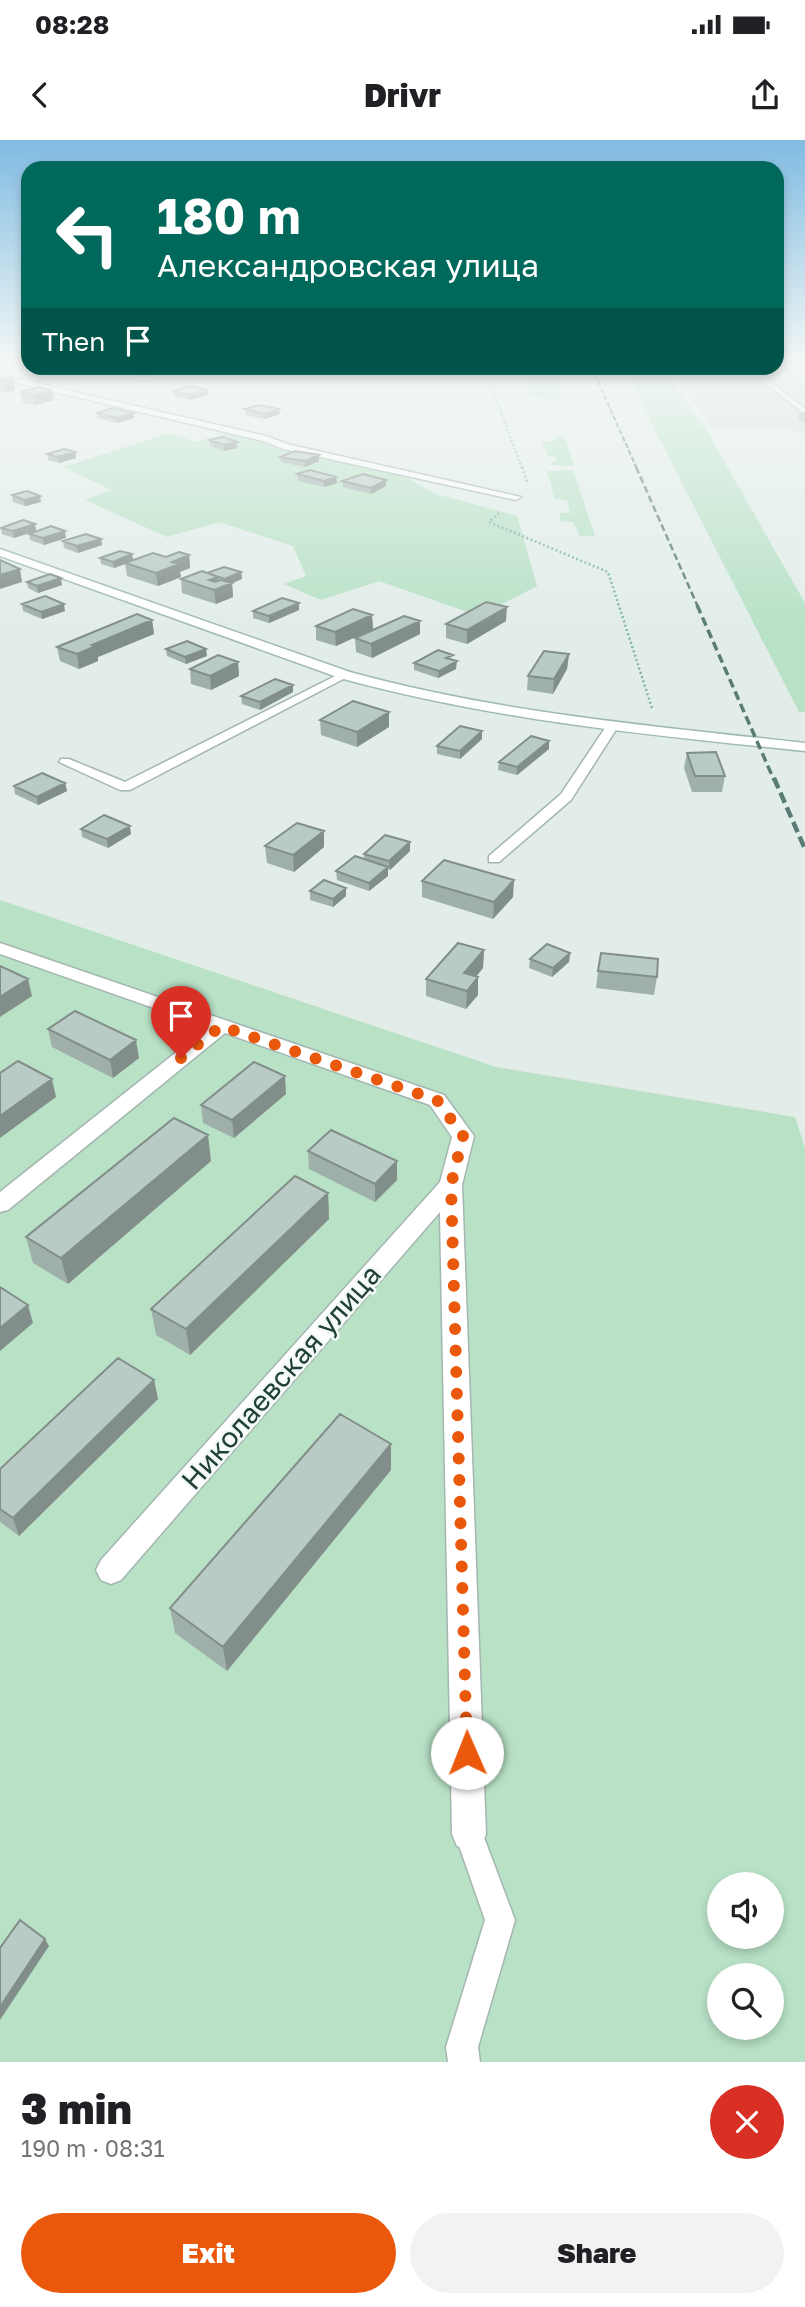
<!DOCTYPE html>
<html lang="en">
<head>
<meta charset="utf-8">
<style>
	body { margin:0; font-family:"Golos Text",sans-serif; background:#f2f2f2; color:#202124; height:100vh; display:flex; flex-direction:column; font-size:26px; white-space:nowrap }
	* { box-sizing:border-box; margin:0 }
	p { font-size:23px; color:#757577 }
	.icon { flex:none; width:38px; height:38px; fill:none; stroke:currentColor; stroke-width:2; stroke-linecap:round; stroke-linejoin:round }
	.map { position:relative; height:1922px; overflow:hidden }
	.panel { display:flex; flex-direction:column; background:#fff; flex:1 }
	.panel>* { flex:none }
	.top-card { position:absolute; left:21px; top:21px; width:763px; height:214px; border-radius:21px; box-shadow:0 4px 10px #0003; background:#00695c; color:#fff; overflow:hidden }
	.tools { position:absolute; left:707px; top:1732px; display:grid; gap:14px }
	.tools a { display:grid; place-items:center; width:77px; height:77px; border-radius:50%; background:#fff; box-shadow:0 4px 10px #0003; font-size:35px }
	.pin { position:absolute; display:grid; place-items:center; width:60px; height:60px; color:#fff; margin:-72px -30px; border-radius:50% 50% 50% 0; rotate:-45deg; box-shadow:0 0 7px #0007 }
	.pin .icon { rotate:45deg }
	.me { position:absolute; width:77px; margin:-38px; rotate:359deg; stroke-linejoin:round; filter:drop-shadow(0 0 5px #0008) }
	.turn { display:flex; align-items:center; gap:24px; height:147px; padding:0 21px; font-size:32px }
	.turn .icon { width:91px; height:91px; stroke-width:2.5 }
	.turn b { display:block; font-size:49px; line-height:60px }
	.then { display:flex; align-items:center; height:66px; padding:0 21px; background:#0003; gap:14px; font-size:26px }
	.round { display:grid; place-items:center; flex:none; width:74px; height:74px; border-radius:37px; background:#f2f2f2 }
	.headline { display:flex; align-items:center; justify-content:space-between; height:119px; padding:0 21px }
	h1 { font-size:42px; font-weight:800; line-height:52px }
	.action { display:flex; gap:14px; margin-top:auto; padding:14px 21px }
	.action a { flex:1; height:80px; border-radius:42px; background:#ea580c; color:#fff; font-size:28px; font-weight:800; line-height:80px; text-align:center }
	.action a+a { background:#f2f2f2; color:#202124 }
	.status { display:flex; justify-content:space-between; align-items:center; height:49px; padding:0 35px; background:#fff; direction:ltr }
	.status svg { height:19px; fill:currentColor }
	header { display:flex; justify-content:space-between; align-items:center; height:91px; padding:0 21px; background:#fff; font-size:32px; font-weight:800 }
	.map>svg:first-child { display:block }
	.built { fill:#d0ddd8 }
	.green { fill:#b8e1c6; fill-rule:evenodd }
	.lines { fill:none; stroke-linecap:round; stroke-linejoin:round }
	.lane-casing { stroke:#a4b6b1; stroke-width:3 }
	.street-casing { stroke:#a4b6b1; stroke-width:3 }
	.secondary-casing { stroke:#9fbab2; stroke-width:3 }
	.path-far1 { stroke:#7fb4a7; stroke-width:2; stroke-dasharray:2 2; stroke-linecap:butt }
	.path { stroke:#7fb4a7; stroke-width:2.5; stroke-dasharray:2 2.5; stroke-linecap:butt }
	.lane { fill:#fff; fill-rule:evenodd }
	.street { fill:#fff; fill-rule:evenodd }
	.secondary { fill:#fff; fill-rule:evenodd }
	.rail-far3 { stroke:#5a7c75; stroke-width:2; stroke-dasharray:5 2.5; stroke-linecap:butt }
	.rail-far2 { stroke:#5a7c75; stroke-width:2.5; stroke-dasharray:7 3.5; stroke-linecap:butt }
	.rail-far1 { stroke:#5a7c75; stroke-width:3.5; stroke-dasharray:9 4.5; stroke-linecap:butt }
	.rail { stroke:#5a7c75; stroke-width:4.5; stroke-dasharray:11 5; stroke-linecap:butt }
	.wall { fill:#9fafa9 }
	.shaded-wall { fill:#828e8a }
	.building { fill:#b9cbc5; stroke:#828e8a; stroke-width:2 }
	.route { stroke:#ea580c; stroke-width:12; stroke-dasharray:0 21.6 }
	.labels { text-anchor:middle; stroke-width:5; stroke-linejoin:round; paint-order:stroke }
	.near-street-label { font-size:28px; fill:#204039; stroke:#f2f9f6 }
</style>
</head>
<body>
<div class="status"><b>08:28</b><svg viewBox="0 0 49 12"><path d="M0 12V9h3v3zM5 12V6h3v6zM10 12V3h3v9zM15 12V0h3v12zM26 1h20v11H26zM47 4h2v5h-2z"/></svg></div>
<header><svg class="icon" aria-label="back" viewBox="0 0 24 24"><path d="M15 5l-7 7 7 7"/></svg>Drivr<svg class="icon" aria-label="share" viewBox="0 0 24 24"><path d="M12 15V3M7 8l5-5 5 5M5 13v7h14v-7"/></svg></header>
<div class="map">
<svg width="805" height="1922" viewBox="0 0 805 1922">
	<rect width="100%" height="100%" fill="#e2ede9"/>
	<!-- built -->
	<path class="built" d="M777,219H805V293L786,288L715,290L667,228H777Z"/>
	<!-- green -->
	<path class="green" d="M524,228H556L561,262L530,255Z
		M627,228H662L708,293L805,463V572H799L652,284Z
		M169,293L196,302L228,293L326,317L404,336L433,353L517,376L537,446L479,476L379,441L321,460L284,444L306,436L293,406L219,382L167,397L85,360L111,350L64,327Z
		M554,297H565L574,326L551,325V322L557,321L556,317L548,316L542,302L555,301Z
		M573,330L595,396H580L573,382L561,381L559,373H570L567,360L555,359L547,331Z
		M0,760L496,927L795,977L805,1008V1922H0ZM719,1745H772V1797H719ZM719,1836H772V1888H719Z"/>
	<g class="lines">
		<!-- lane casing -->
		<g class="lane-casing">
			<path id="lane" d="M747,228H753L805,269V274Z
				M341,533L351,535L130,650H120L59,622L61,619H69L125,642Z
				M609,582L619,585L571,660L499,722H489V716L561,654Z
				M469,1680L479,1684L515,1780L478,1907L480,1922H448L446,1907L485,1780L455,1694L459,1684Z"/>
		</g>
		<!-- street casing -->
		<g class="street-casing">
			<path id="street" d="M0,235L266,296L287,304L521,357L516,360L284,309L263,301L0,239Z
				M0,803L444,955L474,996L462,1045L486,1694L481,1706L469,1711L457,1706L452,1694L440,1072L121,1440L111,1444L101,1440L96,1430L101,1420L440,1042L452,997L430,965L225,893L8,1070L0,1072V1052L208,887L0,814Z"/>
		</g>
		<!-- secondary casing -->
		<g class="secondary-casing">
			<path id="secondary" d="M0,409L350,532C499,573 652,586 805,603V611C648,595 493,580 340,538L0,416Z"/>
		</g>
		<!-- path-far1 -->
		<path class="path-far1" d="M478,228L493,250L522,329"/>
		<!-- path -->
		<path class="path" d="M522,327L527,342
			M499,373L489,382L608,432L652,568"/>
		<!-- lane -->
		<use href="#lane" class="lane"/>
		<!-- street -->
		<use href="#street" class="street"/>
		<!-- secondary -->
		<use href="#secondary" class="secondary"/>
		<!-- rail-far3 -->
		<path class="rail-far3" d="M592,228L637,329"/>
		<!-- rail-far2 -->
		<path class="rail-far2" d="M636,327L698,467"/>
		<!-- rail-far1 -->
		<path class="rail-far1" d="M697,465L774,640"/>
		<!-- rail -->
		<path class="rail" d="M774,638L805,709"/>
	</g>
	<!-- wall -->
	<path class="wall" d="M155,229L156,234L145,237L137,236L136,231Z
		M0,240L15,250L6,253L0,251Z
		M208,250V255L191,260L174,256L173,251Z
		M20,252L54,260L35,265L22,262Z
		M245,269L280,274L265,279L245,275Z
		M805,272V283L798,278L799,273Z
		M97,273H133L134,278L117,283L98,278Z
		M210,300L237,302V308L224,311L210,306Z
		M75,312L76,318L59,323L48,320L47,314Z
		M319,315V321L305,327L281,322L280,317Z
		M297,334L337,343L324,347L298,341Z
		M342,341L386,346L371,354L343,347Z
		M12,355L41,362L25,366L13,362Z
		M35,384L36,391L14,398L2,394L1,388Z
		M29,394L66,398L44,405L30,400Z
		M101,399L102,405L78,413L64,408L63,401Z
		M132,414L133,420L189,415L190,428L180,432L181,437L158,446L127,436L125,424L114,428L101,424L100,418Z
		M241,432L242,439L232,443L233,457L216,464L182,453L181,439L207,433Z
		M27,442L62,445L38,453L28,448Z
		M299,463V470L269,483L253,478V471Z
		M22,464L65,471L42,479L23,471Z
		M372,475L373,489L336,506L316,500V486Z
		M152,480L154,494L98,517V521L79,529L60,521L57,507Z
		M506,481L467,504L446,498V484Z
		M420,494L372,518L356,512L355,498Z
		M166,509L207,516L186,524L167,516Z
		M569,514L567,529L553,554L527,550L528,536Z
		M452,520L456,529L438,538L414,530V523Z
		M238,522L239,536L211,550L191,544L190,529Z
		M293,545V552L260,570L242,564L241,556Z
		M389,572V587L357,607L321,595L320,580Z
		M482,599L460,619L437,614V606Z
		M549,601V609L517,635L498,630L499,622Z
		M687,613L725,636L722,652H692L684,628Z
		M65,643L67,651L38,665L15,654L14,646Z
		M81,689L131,694L108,708L82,697Z
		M265,706L324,707L294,732L267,723Z
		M410,711L390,730L388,729V736L369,751L337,740L336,731L364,719V714Z
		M422,741L513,757L493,779L422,757Z
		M310,751L346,756L333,767L310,760Z
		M484,810L483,828L476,837L478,855L466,869L426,856V839Z
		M570,813L569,822L552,837L529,828L530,819Z
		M598,831L657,837L654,855L596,848Z
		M48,889L139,918L113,938L52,907Z
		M286,954L234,998L203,983L201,965Z
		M308,1011L397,1040L375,1062L309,1029Z
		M211,1021L68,1144L33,1123L26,1097Z
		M328,1053L329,1079L190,1215L156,1195L151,1169Z
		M154,1240L158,1259L19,1396L0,1382V1329Z
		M391,1330L227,1531L175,1493L170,1468Z"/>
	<!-- shaded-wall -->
	<path class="shaded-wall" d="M155,229L156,234L145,237V232Z
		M14,240L15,250L6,253L4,242Z
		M52,250L54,260L35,265L33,255Z
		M208,250V255L191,260L190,255Z
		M279,269L280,274L265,279V274Z
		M133,273L134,278L117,283V278Z
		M237,302V308L224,311V305Z
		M75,312L76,318L59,323L58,317Z
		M319,315V321L305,327V321Z
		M336,337L337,343L324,347V341Z
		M386,340V346L371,354V348Z
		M40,356L41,362L25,366L24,360Z
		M35,384L36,391L14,398L13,391Z
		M65,391L66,398L44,405L43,398Z
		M101,399L102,405L78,413L77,406Z
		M132,414L133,421L125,423V424L114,428L113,422Z
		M189,415L190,428L180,432L181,437L158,446L156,433L172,422Z
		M20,429L22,442L0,449V435Z
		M241,432L242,439L225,446V439Z
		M218,437L219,448L232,443L233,457L216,464L214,450L209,440Z
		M61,438L62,445L38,453L37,446Z
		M299,463V470L269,483V476Z
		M64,464L65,471L42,479L41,472Z
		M507,467L506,481L467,504V490Z
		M372,475L373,489L336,506L335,492Z
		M152,480L154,494L98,517V521L79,529L77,514L92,505Z
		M420,481V494L372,518L371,504Z
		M206,509L207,516L186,524L185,517Z
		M569,514L567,529L553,554L554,539Z
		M457,521L456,529L438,538L439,531Z
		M238,522L239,536L211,550L210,536Z
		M293,545V552L260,570V562Z
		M389,572V587L357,607V592Z
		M482,591V599L460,619V611Z
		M549,601V609L517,635V627Z
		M65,643L67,651L38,665L37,657Z
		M130,686L131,694L108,708L107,699Z
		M324,691V707L294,732L293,715Z
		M410,702V711L390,730L389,721Z
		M388,727V736L369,751V743Z
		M514,740L513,757L493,779L494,762Z
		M346,748V756L333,767V759Z
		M484,810L483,828L464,851V833Z
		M570,813L569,822L552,837L553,828Z
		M478,837V855L466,869L467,851Z
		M28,839L32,856L0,877V857Z
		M136,900L139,918L113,938L110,920Z
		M285,936L286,954L234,998L232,980Z
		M52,939L56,957L0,998V976Z
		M208,995L211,1021L68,1144L61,1118Z
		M397,1021V1040L375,1062V1044Z
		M328,1053L329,1079L190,1215L186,1189Z
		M28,1165L33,1183L0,1211V1188Z
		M154,1240L158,1259L19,1396L13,1378Z
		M391,1304V1330L227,1531L223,1507Z
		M45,1799L49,1806L0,1880V1867Z"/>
	<!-- building -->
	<path class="building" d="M147,228L155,229L145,232L136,231Z
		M6,238L14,240L4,242L0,241V240Z
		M191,246L208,250L190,255L173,251Z
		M39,247L52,250L33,255L20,252Z
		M259,265L279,269L265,274L245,269Z
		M113,268L133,273L117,278L97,273Z
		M223,297L237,302L224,305L210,300Z
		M64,309L75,312L58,317L47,314Z
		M295,311L319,315L305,321L280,317Z
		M310,330L336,337L324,341L297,334Z
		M363,334L386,340L371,348L342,341Z
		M27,351L40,356L24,360L12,355Z
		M23,380L35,384L13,391L1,388Z
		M51,386L65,391L43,398L29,394Z
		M86,394L101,399L77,406L63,401Z
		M120,411L132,414L113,422L100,418Z
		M179,412L189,415L172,422L179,424L156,433L125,423L153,413L166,417Z
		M0,420L20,429L0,435Z
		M224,427L241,432L225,439L207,433Z
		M202,431L218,437L209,440L215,442L221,440L232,443L214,450L181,439Z
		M50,434L61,438L37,446L27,442Z
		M45,456L64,464L41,472L22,464Z
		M282,458L299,463L269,476L253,471Z
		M486,462L507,467L467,490L446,484Z
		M353,469L372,475L335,492L316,486Z
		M137,474L152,480L92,505L96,506L77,514L57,507Z
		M404,476L420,481L371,504L355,498Z
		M187,501L206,509L185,517L166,509Z
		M438,510L453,515L446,518L457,521L439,531L414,523Z
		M544,511L569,514L554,539L528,536Z
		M218,515L238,522L210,536L190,529Z
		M275,539L293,545L260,562L241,556Z
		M353,561L389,572L357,592L320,580Z
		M460,586L482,591L460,611L437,606Z
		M531,596L549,601L517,627L499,622Z
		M716,612L725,636H695L687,613Z
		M42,633L65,643L37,657L14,646Z
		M104,675L130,686L107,699L81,689Z
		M297,683L324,691L293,715L265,706Z
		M385,695L410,702L389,721L364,714Z
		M355,716L388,727L369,743L336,731Z
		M444,720L514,740L494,762L422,741Z
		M324,740L346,748L333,759L310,751Z
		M458,803L484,810L464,833L478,837L467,851L426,839Z
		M547,804L570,813L553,828L530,819Z
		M601,813L658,819L657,837L598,831Z
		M0,826L28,839L0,857Z
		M75,871L136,900L110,920L48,889Z
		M18,921L52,939L0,976V933Z
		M254,922L285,936L232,980L201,965Z
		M174,978L208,995L61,1118L26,1097Z
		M331,990L397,1021L375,1044L308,1011Z
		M295,1036L328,1053L186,1189L151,1169Z
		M0,1147L28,1165L0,1188Z
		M118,1218L154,1240L13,1378L0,1369V1329Z
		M340,1274L391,1304L223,1507L170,1468Z
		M20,1780L45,1799L0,1867V1808Z"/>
	<!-- sky -->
	<linearGradient id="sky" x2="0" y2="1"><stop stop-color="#80bbe2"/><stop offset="0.45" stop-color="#f2f7f5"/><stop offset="1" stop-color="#f2f7f5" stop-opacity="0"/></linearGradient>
	<rect width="805" height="488" fill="url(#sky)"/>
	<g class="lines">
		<!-- route -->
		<path class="route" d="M181,918L221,886L437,960L463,996L451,1045L467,1613"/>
	</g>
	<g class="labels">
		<!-- near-street labels -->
		<g class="near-street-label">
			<text transform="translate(281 1237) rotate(-49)" y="10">Николаевская улица</text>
		</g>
	</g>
</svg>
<div class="tools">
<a><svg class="icon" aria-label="sound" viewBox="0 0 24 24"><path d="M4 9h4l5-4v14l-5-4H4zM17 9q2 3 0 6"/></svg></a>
<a><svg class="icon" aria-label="search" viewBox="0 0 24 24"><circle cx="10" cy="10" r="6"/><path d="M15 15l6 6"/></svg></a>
</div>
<div class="pin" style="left:181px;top:918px;background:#d93025"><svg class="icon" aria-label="arrive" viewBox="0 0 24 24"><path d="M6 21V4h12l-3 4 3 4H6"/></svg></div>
<svg class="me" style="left:467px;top:1613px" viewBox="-20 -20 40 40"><circle r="19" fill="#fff"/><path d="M0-13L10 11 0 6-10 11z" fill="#ea580c"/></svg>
<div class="top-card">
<div class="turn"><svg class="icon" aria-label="left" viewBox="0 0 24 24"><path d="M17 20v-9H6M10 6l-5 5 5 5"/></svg><div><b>180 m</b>Александровская улица</div></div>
<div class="then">Then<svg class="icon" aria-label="arrive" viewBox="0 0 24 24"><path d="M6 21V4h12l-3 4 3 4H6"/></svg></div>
</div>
</div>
<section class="panel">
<div class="headline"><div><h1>3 min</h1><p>190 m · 08:31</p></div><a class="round" style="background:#d93025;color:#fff"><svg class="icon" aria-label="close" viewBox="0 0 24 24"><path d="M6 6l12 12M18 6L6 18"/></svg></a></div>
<div class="action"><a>Exit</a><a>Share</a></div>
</section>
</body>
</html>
